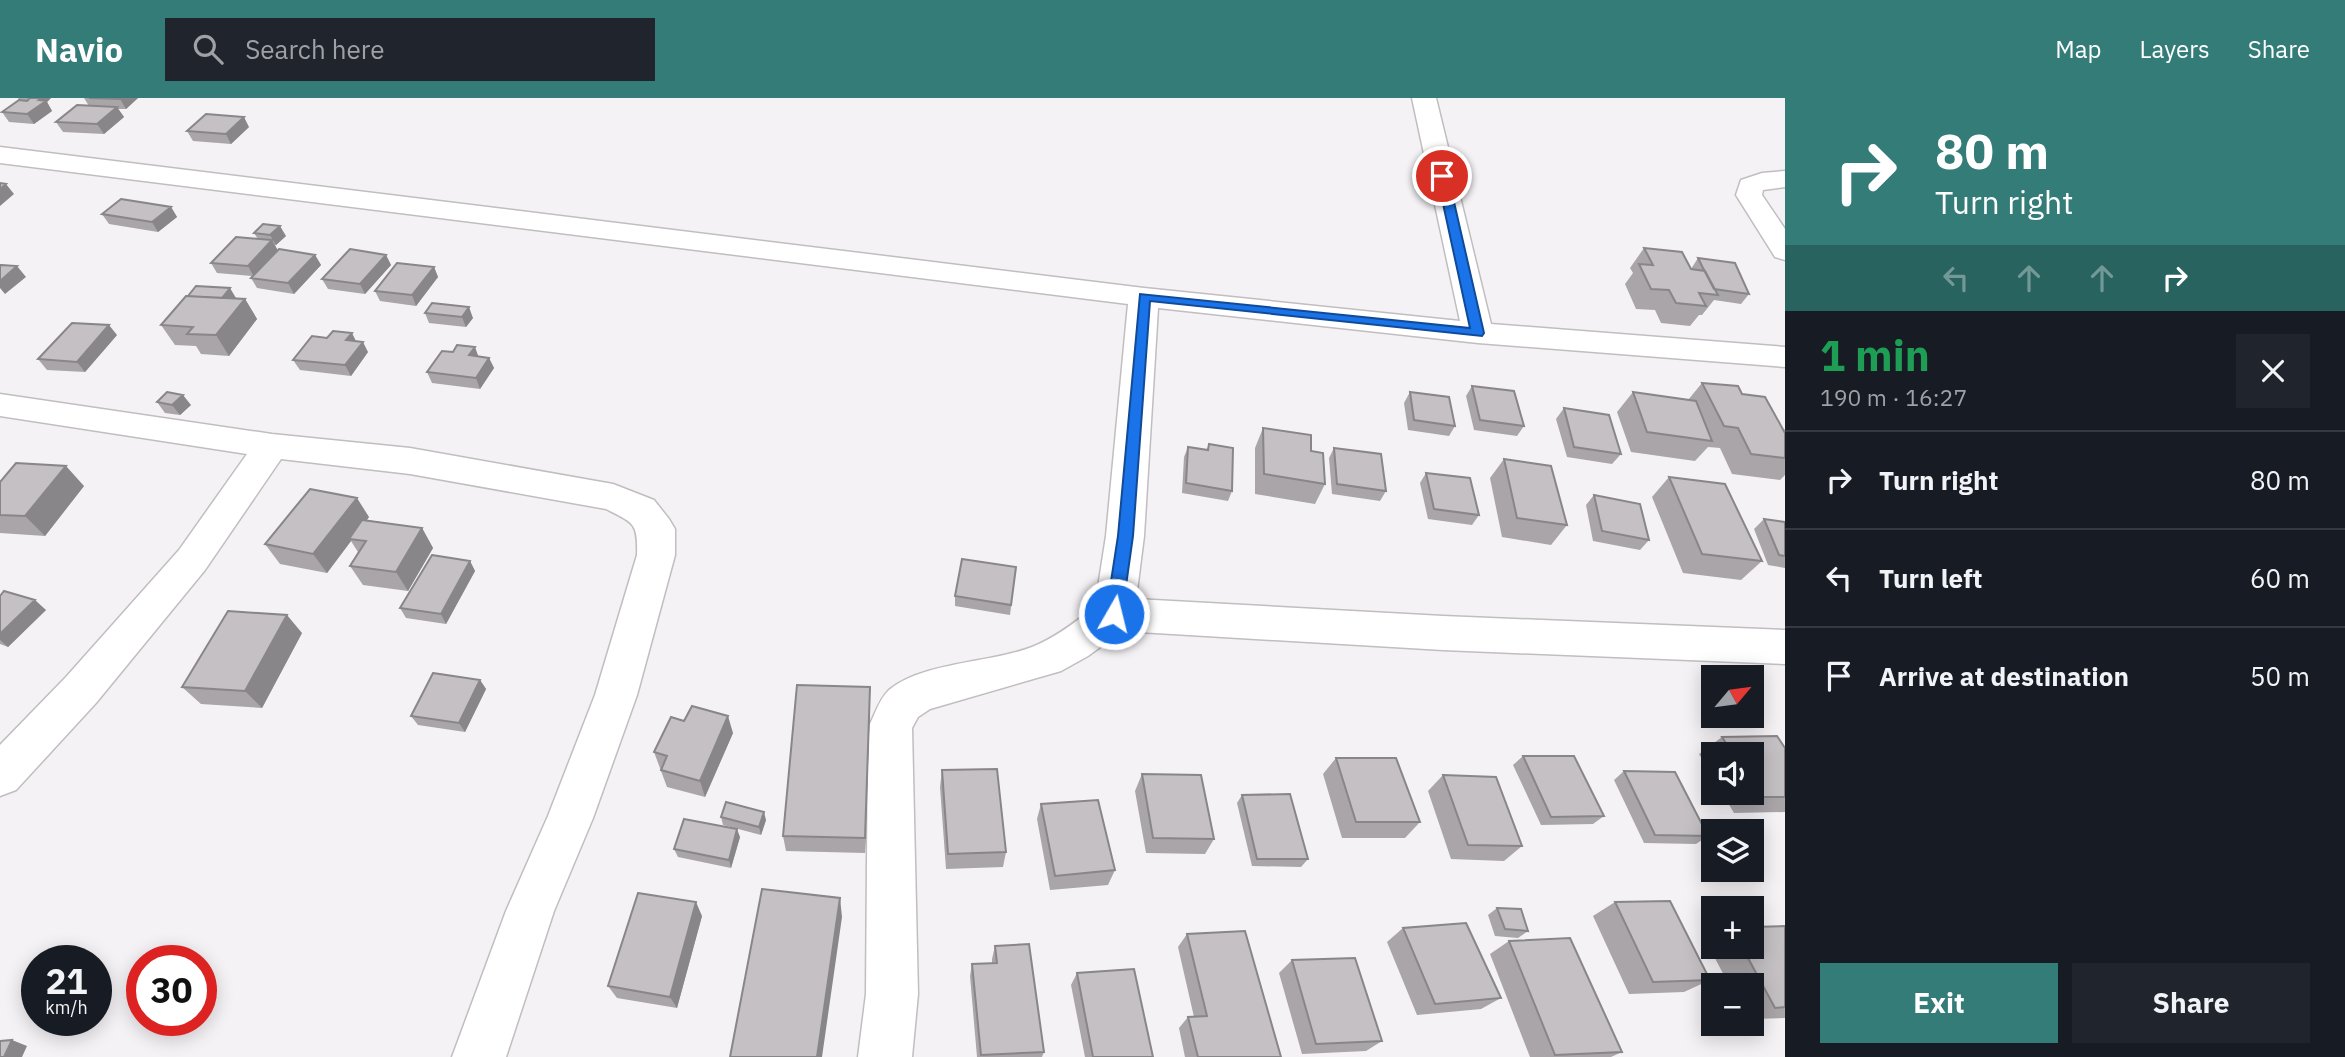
<!DOCTYPE html>
<html lang="en">
<head>
<meta charset="utf-8">
<style>
	body { margin:0; font-family:"IBM Plex Sans",sans-serif; background:#20242c; color:#f1f3f6; height:100vh; display:flex; flex-direction:column; font-size:26px; white-space:nowrap }
	* { box-sizing:border-box; margin:0 }
	p { font-size:23px; color:#9ea1a6 }
	.icon { flex:none; width:38px; height:38px; fill:none; stroke:currentColor; stroke-width:2; stroke-linecap:round; stroke-linejoin:round }
	.map { position:relative; flex:1; overflow:hidden }
	.side { display:flex; flex-direction:column; background:#171b24; width:560px }
	.side>* { flex:none }
	.banner { background:#337c78; color:#fff; overflow:hidden }
	.needle { width:46px; rotate:61deg }
	.fabs { position:absolute; left:1701px; top:567px; display:grid; gap:14px }
	.fabs a { display:grid; place-items:center; width:63px; height:63px; border-radius:0px; background:#171b24; box-shadow:0 4px 18px #0003; font-size:35px }
	.speed { position:absolute; left:21px; top:847px; display:flex; gap:14px; font-size:35px; font-weight:700; text-align:center }
	.speed>* { display:grid; place-content:center; width:91px; height:91px; border-radius:50%; background:#171b24; box-shadow:0 4px 18px #0003; line-height:1 }
	.speed small { font-size:18px; font-weight:400 }
	.speed .limit { border:10px solid #d22; background:#fff; color:#111 }
	.pin { position:absolute; display:grid; place-items:center; width:60px; height:60px; color:#fff; margin:-30px; border:4px solid #fff; border-radius:50%; box-shadow:0 2px 7px #0007 }
	.me { position:absolute; width:77px; margin:-38px; rotate:8deg; stroke-linejoin:round; filter:drop-shadow(0 0 5px #0008) }
	.turn { display:flex; align-items:center; gap:24px; height:147px; padding:0 35px; font-size:32px }
	.turn .icon { width:91px; height:91px; stroke-width:2.5 }
	.turn b { display:block; font-size:49px; line-height:60px }
	.lanes { display:flex; align-items:center; height:66px; padding:0 35px; background:#0003; justify-content:center; gap:35px; direction:ltr }
	.lanes .off { opacity:.35 }
	.round { display:grid; place-items:center; flex:none; width:74px; height:74px; border-radius:0px; background:#20242c }
	.summary { display:flex; align-items:center; justify-content:space-between; height:119px; padding:0 35px }
	h1 { font-size:42px; font-weight:700; line-height:52px; color:#1e9e55 }
	.cta { display:flex; gap:14px; margin-top:auto; padding:14px 35px }
	.cta a { flex:1; height:80px; border-radius:0px; background:#337c78; color:#fff; font-size:28px; font-weight:700; line-height:80px; text-align:center }
	.cta a+a { background:#20242c; color:#f1f3f6 }
	ul { padding:0; list-style:none }
	li { display:flex; align-items:center; gap:21px; height:98px; padding:0 35px; border-top:2px solid #363941 }
	li div { flex:1 }
	li b { display:block; font-size:26px }
	li em { font-style:normal }
	header { display:flex; align-items:center; gap:42px; box-sizing:border-box; height:98px; padding:0 35px; background:#337c78; color:#fff }
	header strong { font-size:33px }
	nav { display:flex; gap:38px; margin-inline-start:auto; font-size:24px }
	.search { width:490px; height:63px; background:#20242c; display:flex; align-items:center; gap:18px; box-sizing:border-box; padding:0 24px; border-radius:0px; color:#9ea1a6; font-size:26px }
	main { display:flex; flex:1; min-height:0 }
	.map>svg:first-child { display:block }
	.lines { fill:none; stroke-linecap:round; stroke-linejoin:round }
	.street-casing { stroke:#c1bdc0; stroke-width:3 }
	.street { fill:#fff; fill-rule:evenodd }
	.wall { fill:#a9a5a9 }
	.shaded-wall { fill:#898689 }
	.building { fill:#c4c0c4; stroke:#898689; stroke-width:2 }
	.route { fill:#1a73e8; stroke:#114b97; stroke-width:2 }
</style>
</head>
<body>
<header>
<strong>Navio</strong>
<div class="search"><svg class="icon" aria-label="search" viewBox="0 0 24 24"><circle cx="10" cy="10" r="6"/><path d="M15 15l6 6"/></svg>Search here</div>
<nav><a>Map</a><a>Layers</a><a>Share</a></nav>
</header>
<main>
<div class="map">
<svg width="1785" height="959" viewBox="0 0 1785 959">
	<rect width="100%" height="100%" fill="#f5f2f5"/>
	<g class="lines">
		<!-- street casing -->
		<g class="street-casing">
			<path id="street" d="M1412,0H1436L1491,226L1785,249V269L1478,245L1158,210L1144,438L1136,501L1443,518L1785,532V566L1443,552L1122,533L1088,558L1061,573L930,611L918,619L912,630L918,896L912,959H858L866,896L868,630C874,619 879,601 889,592C923,564 991,565 1032,549C1055,540 1076,524 1095,508L1106,438L1128,206L0,65V49L1144,190L1460,223Z
				M1785,73V89L1763,92L1762,97L1785,131V162L1775,159L1736,97L1741,82L1762,75Z
				M0,296L272,336L410,350L613,386L654,402L669,421L675,431V457L637,597L593,720L554,813L506,959H452L506,813L548,718L595,597L637,457C638,425 634,425 606,411L410,376L281,361L205,472L96,605L16,692L0,698V647L66,579L179,452L247,356L0,318Z"/>
		</g>
		<!-- street -->
		<use href="#street" class="street"/>
	</g>
	<!-- wall -->
	<path class="wall" d="M18,0H51L47,4L52,13L34,26L9,24L2,14L19,2Z
		M84,0H138L126,11H118L124,19L104,36L63,34L56,24L89,8Z
		M249,29L231,46L193,43L187,33Z
		M171,109L177,119L158,134L109,126L102,116Z
		M254,135L286,138L276,147H275L278,153L315,157L321,167L294,196L257,190L251,180L252,178L217,175L211,165L258,141Z
		M1644,150L1691,171L1698,160L1749,196L1741,206L1714,202L1702,217H1699L1690,228L1661,225L1655,212L1636,211L1625,186L1633,175L1630,170Z
		M386,157L391,167L365,196L328,191L322,181Z
		M434,169L438,179L416,208L380,203L375,193Z
		M236,200L245,201L257,221L229,258L201,256L196,248L175,247L161,227Z
		M425,215L473,220L466,229L429,225Z
		M117,237L85,274L47,272L38,261Z
		M356,243L368,254L351,278L300,272L293,262Z
		M478,258L489,260L494,270L480,291L432,285L427,274Z
		M1702,285L1742,296L1784,332L1785,331V377L1780,382L1732,376L1720,350L1708,349L1695,363L1631,354L1617,314L1633,294L1688,302Z
		M1472,288L1524,328L1517,338L1474,332L1466,298Z
		M1410,294L1455,328L1449,338L1408,332L1404,305Z
		M157,304L191,307L180,317L165,315Z
		M1564,310L1621,356L1612,366L1567,359L1556,321Z
		M1263,330L1325,386L1315,406L1255,396V350Z
		M1209,346L1232,393L1228,403L1182,395L1184,359L1188,349L1207,352Z
		M1334,350L1386,393L1380,403L1332,396L1329,360Z
		M1504,361L1567,427L1551,447L1502,439L1490,380Z
		M1426,375L1479,417L1472,427L1428,421L1420,385Z
		M1669,379L1762,463L1741,482L1683,475L1652,399Z
		M0,384L84,388L45,438L0,435Z
		M1594,397L1649,442L1640,452L1593,443L1586,407Z
		M369,419L367,422L422,430L433,450L408,493L363,487L350,468L358,454L351,443L327,475L280,466L265,446Z
		M1764,421L1785,424V470L1768,467L1754,431Z
		M470,463L475,473L446,526L406,520L400,510Z
		M1016,469L1010,517L955,508V498Z
		M0,498L46,512L8,549L0,546Z
		M302,535L262,610L201,606L182,589Z
		M480,582L486,591L465,634L418,627L411,618Z
		M870,607L865,755L786,753L783,738Z
		M733,635L705,699L667,689L654,654Z
		M1722,639L1785,650V714L1734,715L1722,695H1752V656H1713V679L1699,656Z
		M1523,658L1604,718L1593,726L1541,727L1513,667Z
		M1336,660L1420,724L1405,740H1342L1323,676Z
		M942,672L1006,754L1003,769L946,771L940,689Z
		M1624,673L1708,738L1696,746L1644,745L1614,682Z
		M1142,676L1214,741L1205,756L1146,755L1135,693Z
		M1443,677L1522,748L1504,763L1451,761L1428,693Z
		M1242,697L1308,761L1301,769L1252,768L1237,705Z
		M1041,706L1115,772L1108,787L1050,792L1037,721Z
		M721,719L766,722L761,737L723,727Z
		M740,739L731,770L678,759L674,751Z
		M1615,804L1710,882L1684,894L1629,896L1593,818Z
		M1497,810L1528,833L1518,840L1495,838L1488,817Z
		M702,818L677,910L617,900L608,888Z
		M1785,828V920L1752,921V887H1729L1706,843L1713,839V849H1752Z
		M1403,830L1501,900L1481,911L1417,917L1387,844Z
		M1187,836L1281,959H1185L1179,930L1188,919H1194L1178,849Z
		M1509,843L1622,954L1611,959H1530L1490,856Z
		M995,848L1044,954L1042,959H977L970,878L972,866L992,865V861Z
		M1292,862L1382,943L1366,953L1302,956L1279,875Z
		M1077,875L1153,959H1085L1071,887Z"/>
	<!-- shaded-wall -->
	<path class="shaded-wall" d="M40,0H51L47,4L52,13L34,26L27,16Z
		M121,0H138L126,11L120,1Z
		M117,9L124,19L104,36L97,26Z
		M244,19L249,29L231,46L226,36Z
		M6,86L14,96L0,108V91Z
		M171,109L177,119L158,134L152,124Z
		M280,128L286,138L276,147L270,137Z
		M272,142L278,153L254,179L248,168Z
		M315,157L321,167L294,196L288,185Z
		M386,157L391,167L365,196L360,186Z
		M17,168L26,179L5,196L0,190V183Z
		M434,169L438,179L416,208L412,197Z
		M230,190L236,200L220,202Z
		M245,201L257,221L229,258L216,237Z
		M469,209L473,220L466,229L462,219Z
		M109,227L117,237L85,274L77,264Z
		M352,235L357,245L346,242Z
		M363,244L368,254L351,278L345,267Z
		M475,249L479,260L469,257Z
		M489,260L494,270L480,291L476,280Z
		M183,297L191,307L180,317L172,307Z
		M66,368L84,388L45,438L25,418Z
		M357,400L369,419L352,441H349L351,443L327,475L313,456Z
		M422,430L433,450L408,493L396,474Z
		M470,463L475,473L446,526L441,516Z
		M35,502L46,512L8,549L0,542V536Z
		M287,517L302,535L262,610L245,593Z
		M480,582L486,591L465,634L459,625Z
		M870,589V607L865,755V740Z
		M728,618L733,635L705,699L700,683Z
		M764,714L766,722L761,737L759,729Z
		M737,731L740,739L731,770L729,762Z
		M840,800L842,819L822,959H817Z
		M696,804L702,818L677,910L670,899Z
		M12,942L27,948L22,959H4Z"/>
	<!-- building -->
	<path class="building" d="M30,0H43L39,2L46,3L27,16L2,14L19,2L27,3Z
		M89,0H121L120,1Z
		M77,7L117,9L97,26L56,24Z
		M206,16L244,19L226,36L187,33Z
		M0,85L6,86L0,91Z
		M121,101L171,109L152,124L102,116Z
		M263,126L280,128L270,137L254,135Z
		M236,139L272,142L248,168L211,165Z
		M1644,150L1682,154L1691,171L1705,173L1718,197L1699,195L1706,208L1676,205L1669,192L1651,191L1639,166L1653,167Z
		M279,151L315,157L288,185L251,180Z
		M350,151L386,157L360,186L322,181Z
		M1698,160L1735,165L1749,196L1714,191L1704,172Z
		M397,165L434,169L412,197L375,193Z
		M0,167H1L17,168L0,183Z
		M196,188L230,190L222,200L188,198Z
		M186,198L245,201L216,237L187,236L193,229L161,227Z
		M432,205L469,209L462,219L425,215Z
		M72,225L109,227L77,264L38,261Z
		M333,233L352,235L346,242L363,244L345,267L293,262L312,238L327,240Z
		M457,247L475,249L469,257L489,260L476,280L427,274L442,253L453,254Z
		M1702,285L1738,288L1742,296L1765,299L1785,335V360L1751,356L1738,330L1724,328Z
		M1472,288L1514,293L1524,328L1480,322Z
		M167,294L183,297L172,307L157,304Z
		M1410,294L1449,299L1455,328L1414,322Z
		M1633,294L1696,303L1712,343L1647,334Z
		M1564,310L1609,317L1621,356L1574,349Z
		M1263,330L1311,337V353L1323,355L1325,386L1264,376Z
		M1209,346L1233,350L1232,393L1186,385L1188,349L1208,352Z
		M1334,350L1381,356L1386,393L1337,386Z
		M1504,361L1551,368L1567,427L1517,420Z
		M16,365L66,368L25,418L0,417V384Z
		M1426,375L1470,380L1479,417L1434,411Z
		M1669,379L1725,386L1762,463L1702,456Z
		M310,391L357,400L313,456L265,446Z
		M1594,397L1640,406L1649,442L1602,433Z
		M1764,421L1785,424V458L1779,457Z
		M362,422L422,430L396,474L350,468L366,443L349,441Z
		M432,457L470,463L441,516L400,510Z
		M962,461L1016,469L1011,507L955,498Z
		M4,493L35,502L0,536V498Z
		M228,513L287,517L245,593L182,589Z
		M433,575L480,582L459,625L411,618Z
		M797,587L870,589L865,740L783,738Z
		M692,608L728,618L700,683L661,672L667,658L654,654L671,619L684,623Z
		M1777,638L1785,650V699H1759L1752,687V656H1733L1722,639Z
		M1523,658H1574L1604,718L1551,719Z
		M1336,660H1396L1420,724H1356Z
		M997,671L1006,754L948,756L942,672Z
		M1624,673L1675,674L1708,738L1655,737Z
		M1142,676L1201,677L1214,741L1153,740Z
		M1443,677L1496,679L1522,748L1468,747Z
		M1290,696L1308,761H1257L1242,697Z
		M1098,702L1115,772L1055,778L1041,706Z
		M726,704L764,714L759,729L721,719Z
		M684,721L737,731L729,762L674,751Z
		M762,791L840,800L817,959H730Z
		M638,795L696,804L670,899L608,888Z
		M1670,803L1710,882L1653,884L1615,804Z
		M1497,810L1521,811L1528,833L1505,831Z
		M1466,825L1501,900L1435,906L1403,830Z
		M1785,828V909L1775,910L1742,849H1752V829Z
		M1245,833L1281,959H1198L1188,919L1207,918L1187,836Z
		M1570,840L1622,954L1555,957L1509,843Z
		M1029,846L1044,954L981,957L972,866L997,865L995,848Z
		M1355,860L1382,943L1316,946L1292,862Z
		M1134,871L1153,959H1093L1077,875Z
		M12,942L4,959H0V943Z"/>
	<!-- route -->
	<path class="route" d="M1442,75L1448,78L1484,235L1482,238L1150,203L1133,438L1122,516L1120,521H1108L1106,516L1118,438L1140,196L1470,230L1437,78Z"/>
</svg>
<div class="fabs">
<a><svg class="needle" viewBox="-14 -14 28 28"><path d="M0-13l5 13h-10z" fill="#e53935"/><path d="M0 13l5-13h-10z" fill="#9ea1a6"/></svg></a>
<a><svg class="icon" aria-label="sound" viewBox="0 0 24 24"><path d="M4 9h4l5-4v14l-5-4H4zM17 9q2 3 0 6"/></svg></a>
<a><svg class="icon" aria-label="layers" viewBox="0 0 24 24"><path d="M12 4l9 5-9 5-9-5zM3 14l9 5 9-5"/></svg></a>
<a>+</a>
<a>−</a>
</div>
<div class="speed"><div>21<small>km/h</small></div><div class="limit">30</div></div>
<div class="pin" style="left:1442px;top:78px;background:#d93025"><svg class="icon" aria-label="arrive" viewBox="0 0 24 24"><path d="M6 21V4h12l-3 4 3 4H6"/></svg></div>
<svg class="me" style="left:1114px;top:516px" viewBox="-20 -20 40 40"><circle r="17" fill="#1a73e8" stroke="#fff" stroke-width="3"/><path d="M0-11L8 9 0 5-8 9z" fill="#fff"/></svg>
</div>
<section class="side">
<div class="banner">
<div class="turn"><svg class="icon" aria-label="right" viewBox="0 0 24 24"><path d="M7 20v-9h11M14 6l5 5-5 5"/></svg><div><b>80 m</b>Turn right</div></div>
<div class="lanes"><svg class="icon off" aria-label="left" viewBox="0 0 24 24"><path d="M17 20v-9H6M10 6l-5 5 5 5"/></svg><svg class="icon off" aria-label="ahead" viewBox="0 0 24 24"><path d="M12 20V5M6 11l6-6 6 6"/></svg><svg class="icon off" aria-label="ahead" viewBox="0 0 24 24"><path d="M12 20V5M6 11l6-6 6 6"/></svg><svg class="icon" aria-label="right" viewBox="0 0 24 24"><path d="M7 20v-9h11M14 6l5 5-5 5"/></svg></div>
</div>
<div class="summary"><div><h1>1 min</h1><p>190 m · 16:27</p></div><a class="round"><svg class="icon" aria-label="close" viewBox="0 0 24 24"><path d="M6 6l12 12M18 6L6 18"/></svg></a></div>
<ul>
<li><svg class="icon" aria-label="right" viewBox="0 0 24 24"><path d="M7 20v-9h11M14 6l5 5-5 5"/></svg><div><b>Turn right</b></div><em>80 m</em></li>
<li><svg class="icon" aria-label="left" viewBox="0 0 24 24"><path d="M17 20v-9H6M10 6l-5 5 5 5"/></svg><div><b>Turn left</b></div><em>60 m</em></li>
<li><svg class="icon" aria-label="arrive" viewBox="0 0 24 24"><path d="M6 21V4h12l-3 4 3 4H6"/></svg><div><b>Arrive at destination</b></div><em>50 m</em></li>
</ul>
<div class="cta"><a>Exit</a><a>Share</a></div>
</section>
</main>
</body>
</html>
